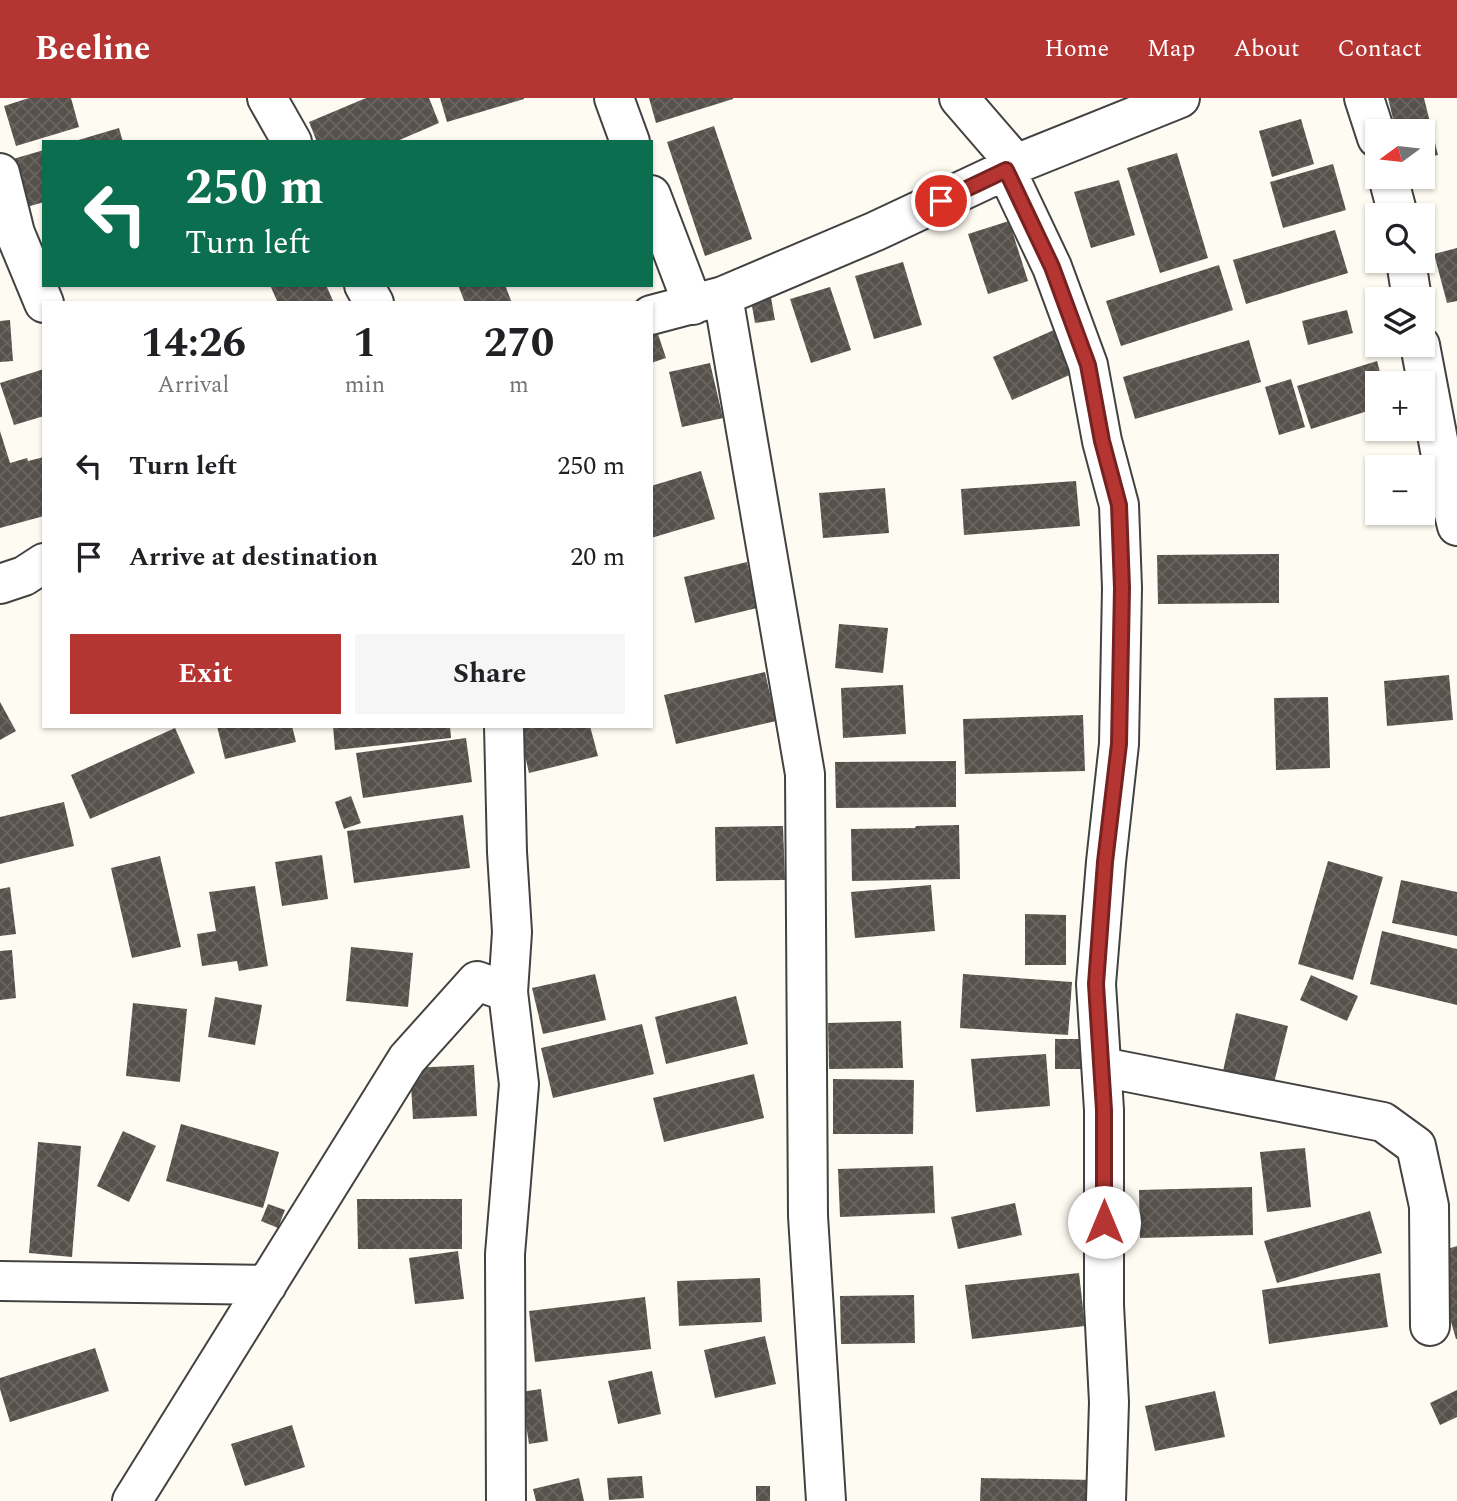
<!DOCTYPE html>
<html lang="en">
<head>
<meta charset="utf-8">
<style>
	body { margin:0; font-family:Spectral,serif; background:#f6f6f6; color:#202124; height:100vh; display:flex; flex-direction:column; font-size:26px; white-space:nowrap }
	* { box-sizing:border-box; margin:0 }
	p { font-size:23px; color:#757577 }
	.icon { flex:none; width:38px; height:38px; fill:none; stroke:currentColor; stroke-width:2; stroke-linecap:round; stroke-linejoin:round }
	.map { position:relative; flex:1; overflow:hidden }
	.details { position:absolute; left:42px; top:203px; width:611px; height:427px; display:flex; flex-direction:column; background:#fff; border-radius:0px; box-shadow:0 2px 5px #0004 }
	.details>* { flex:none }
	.hud { position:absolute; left:42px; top:42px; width:611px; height:147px; border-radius:0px; box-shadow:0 2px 5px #0004; background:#0b6e4f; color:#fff; overflow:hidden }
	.needle { width:46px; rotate:255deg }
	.tools { position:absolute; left:1365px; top:21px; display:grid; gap:14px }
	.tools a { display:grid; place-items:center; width:70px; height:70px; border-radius:0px; background:#fff; box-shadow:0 2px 5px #0004; font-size:35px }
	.pin { position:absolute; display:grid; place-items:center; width:60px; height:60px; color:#fff; margin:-30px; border:4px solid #fff; border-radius:50%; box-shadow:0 2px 7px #0007 }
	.me { position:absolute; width:77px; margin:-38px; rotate:0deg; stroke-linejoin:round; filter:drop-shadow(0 0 5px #0008) }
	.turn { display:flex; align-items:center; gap:24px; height:147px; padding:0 28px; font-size:32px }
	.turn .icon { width:91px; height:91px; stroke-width:2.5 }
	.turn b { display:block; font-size:49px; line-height:60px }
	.eta { display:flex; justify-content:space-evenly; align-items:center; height:119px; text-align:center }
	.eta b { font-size:42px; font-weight:700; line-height:49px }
	.action { display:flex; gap:14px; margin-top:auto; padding:14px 28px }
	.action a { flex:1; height:80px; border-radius:0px; background:#b43532; color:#fff; font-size:28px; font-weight:700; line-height:80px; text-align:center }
	.action a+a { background:#f6f6f6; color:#202124 }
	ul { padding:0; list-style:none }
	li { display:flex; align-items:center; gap:21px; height:91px; padding:0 28px }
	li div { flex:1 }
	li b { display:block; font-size:26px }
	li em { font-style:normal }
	header { display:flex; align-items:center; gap:42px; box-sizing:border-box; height:98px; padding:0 35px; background:#b43532; color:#fff }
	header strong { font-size:33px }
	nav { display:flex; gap:38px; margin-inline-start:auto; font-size:24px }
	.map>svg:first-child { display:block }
	.building { fill:url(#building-cross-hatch) }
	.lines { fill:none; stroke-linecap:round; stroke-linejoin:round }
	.minor-casing { stroke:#424242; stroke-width:42 }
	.minor { stroke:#fff; stroke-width:38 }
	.route-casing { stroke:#752220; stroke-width:18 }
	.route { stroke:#b43532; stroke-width:12 }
</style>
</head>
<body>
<header>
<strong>Beeline</strong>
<nav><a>Home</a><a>Map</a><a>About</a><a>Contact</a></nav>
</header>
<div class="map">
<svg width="1457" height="1403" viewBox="0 0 1457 1403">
	<defs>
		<pattern id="building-cross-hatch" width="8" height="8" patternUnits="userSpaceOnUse" patternTransform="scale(1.75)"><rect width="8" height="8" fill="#57514c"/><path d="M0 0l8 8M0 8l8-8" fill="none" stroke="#6a6561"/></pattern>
	</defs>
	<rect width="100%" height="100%" fill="#fefcf2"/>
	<!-- building -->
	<path class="building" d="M29,0H71L79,29L16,48L4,8Z
		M366,0H429L439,25L395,44H317L309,24Z
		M440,0H524V1L447,24Z
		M649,0H733V1L656,25Z
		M1388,0H1424L1438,57L1423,60V33H1396Z
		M1301,21L1314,66L1272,79L1259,33Z
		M714,28L752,141L705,158L667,44Z
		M119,30L123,44H75V43Z
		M44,52V104L27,109L13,61Z
		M1177,55L1208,160L1160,175L1127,70Z
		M1333,66L1346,112L1283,130L1270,84Z
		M1119,82L1135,137L1091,150L1074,94Z
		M1009,123L1028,183L988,196L968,136Z
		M1335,132L1348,175L1246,206L1233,162Z
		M1457,150V203L1447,205L1434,156Z
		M903,164L922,227L874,241L855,178Z
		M1219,167L1233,212L1121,248L1106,203Z
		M270,187H326L334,205H278Z
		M458,187H505L512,205H465Z
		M830,189L851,252L811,265L790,201Z
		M770,194L775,222L755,225L750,197Z
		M1347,212L1353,235L1308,247L1302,223Z
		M10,222L13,263L0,264V223Z
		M1054,232L1072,276L1012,302L993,259Z
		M658,236L666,260L651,265V238Z
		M1249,242L1261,284L1135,321L1123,279Z
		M1377,263L1383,285H1377V310L1311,331L1297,288Z
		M710,265L723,320L682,329L669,274Z
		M44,271V318L14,327L0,285Z
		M1291,281L1305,329L1279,337L1265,289Z
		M0,333L10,365L27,360L28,363L44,359V418L0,430Z
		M701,373L715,421L651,440V388Z
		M1076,383L1080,428L964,437L961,391Z
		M885,390L889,435L823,440L819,395Z
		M1279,456V505L1158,506L1157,457Z
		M747,464L757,510L695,525L684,479Z
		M839,526L888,530L883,575L835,570Z
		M765,574L776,623L676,646L664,597Z
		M1449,577L1453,622L1387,628L1384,583Z
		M903,587L906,636L843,640L841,590Z
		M1328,599L1330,670L1276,672L1274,600Z
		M0,604L16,633L0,642Z
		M1083,617L1085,673L965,676L963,621Z
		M217,628H292L296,644L225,661Z
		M333,628H450L451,640L335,652Z
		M518,628H590L598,658L529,675Z
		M175,630L195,675L90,721L71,677Z
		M466,640L472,684L363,700L356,655Z
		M956,663V709L836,710L835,664Z
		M351,698L361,725L344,731L335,704Z
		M64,704L74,748L0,766V719Z
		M463,717L470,770L354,785L347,733Z
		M959,727L960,781L852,783L851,731L915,730L916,728Z
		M783,728L785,782L716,783L715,729Z
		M322,757L328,801L282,808L275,764Z
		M160,758L181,849L132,860L111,770Z
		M1328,763L1383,779L1353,882L1298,866Z
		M1401,782L1457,794V838L1392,825Z
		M931,787L935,833L855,840L851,794Z
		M255,788L268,868L239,873L237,863L202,868L197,836L216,833L209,794Z
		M10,789L16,836L0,838V791Z
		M1025,816L1066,817V867H1025Z
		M1382,833L1457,851V907L1370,886Z
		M351,849L413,855L408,909L346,903Z
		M12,852L16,900L0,902V853Z
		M595,876L606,922L543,936L532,890Z
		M963,876L1072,884L1068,937L960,930Z
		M1311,877L1358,898L1347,923L1300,902Z
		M736,898L748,946L666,966L655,919Z
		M215,899L262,907L255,947L208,939Z
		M133,905L187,911L180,984L126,978Z
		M1236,915L1288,928L1274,985L1223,973Z
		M901,923L903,970L829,971L828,925Z
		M642,926L654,976L553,1000L541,950Z
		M1055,941H1085V971H1055Z
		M1046,956L1050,1008L976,1014L971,961Z
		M474,967L477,1018L413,1021L410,970Z
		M754,976L764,1020L664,1044L653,1000Z
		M833,981L914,982L913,1036H833Z
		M181,1026L279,1054L263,1110L166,1083Z
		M123,1033L156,1048L129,1104L97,1088Z
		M38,1044L81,1048L72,1159L29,1155Z
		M1305,1050L1311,1109L1267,1114L1260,1054Z
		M933,1068L935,1115L840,1119L838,1071Z
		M1252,1089L1253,1137L1140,1140L1139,1092Z
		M357,1101H462V1151H358Z
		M1015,1105L1022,1137L958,1151L951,1119Z
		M268,1106L285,1112L278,1130L261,1123Z
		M1370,1113L1382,1155L1277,1185L1264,1143Z
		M1457,1148V1241H1456L1431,1156Z
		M458,1153L464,1201L415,1206L409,1160Z
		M1079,1175L1085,1228L972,1241L965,1187Z
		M1380,1175L1388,1229L1269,1246L1262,1192Z
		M760,1180L762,1224L679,1228L677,1183Z
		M914,1197L915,1245L841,1246L840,1198Z
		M645,1199L651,1251L535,1264L529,1213Z
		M765,1238L776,1286L715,1300L704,1252Z
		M95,1250L109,1293L10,1324L0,1291V1280Z
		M652,1273L661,1316L618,1326L608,1283Z
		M541,1291L548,1343L529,1346L521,1294Z
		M1457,1292V1319L1440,1327L1430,1305Z
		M1215,1293L1225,1339L1155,1353L1145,1308Z
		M292,1327L305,1369L245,1388L231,1346Z
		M642,1378L644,1400L609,1402L607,1380Z
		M579,1380L584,1403H536L533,1391Z
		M981,1380L1095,1382L1094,1403H980Z
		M756,1388H770V1403H756Z"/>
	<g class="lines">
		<!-- minor casing -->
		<g class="minor-casing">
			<path id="minor" d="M267,0L292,44
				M614,0L630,44
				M959,0L1016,66
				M1364,0L1377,40
				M1006,72L1052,169L1088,267L1102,343L1119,407L1122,490L1119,646L1106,764L1096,886L1104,1012V1207L1109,1304L1106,1403
				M0,75L15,135L44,205
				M1388,79L1398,117
				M651,97L693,207
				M1406,163L1412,201
				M364,187L374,205
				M723,198L805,676L808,1118L826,1403
				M651,217L723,198L876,133L1006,72L1016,66L1180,0
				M1420,247L1446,384L1457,428
				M0,486L24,478L44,465
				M504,628L507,754L512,834L508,894L519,986L505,1156L506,1403
				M1102,969L1383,1024L1416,1048L1429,1108L1430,1228
				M0,1183L267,1187
				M132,1403L407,961L477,883L508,894"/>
		</g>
		<!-- minor -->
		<use href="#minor" class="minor"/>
	</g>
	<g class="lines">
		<!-- route casing -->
		<g class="route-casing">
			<path id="route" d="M941,103L1006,72L1052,169L1088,267L1102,343L1119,407L1122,490L1119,646L1105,764L1096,886L1104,1012V1124"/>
		</g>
		<!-- route -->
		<use href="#route" class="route"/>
	</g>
</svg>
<div class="tools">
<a><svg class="needle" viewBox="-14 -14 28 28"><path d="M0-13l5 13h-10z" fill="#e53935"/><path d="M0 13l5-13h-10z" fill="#757577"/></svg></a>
<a><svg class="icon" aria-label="search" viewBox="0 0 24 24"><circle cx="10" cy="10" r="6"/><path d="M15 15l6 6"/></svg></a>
<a><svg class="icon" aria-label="layers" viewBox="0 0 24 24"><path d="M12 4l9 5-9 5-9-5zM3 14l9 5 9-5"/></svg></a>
<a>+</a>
<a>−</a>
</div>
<div class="pin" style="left:941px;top:103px;background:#d93025"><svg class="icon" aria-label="arrive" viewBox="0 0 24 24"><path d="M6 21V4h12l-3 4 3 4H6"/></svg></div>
<svg class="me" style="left:1104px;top:1124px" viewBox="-20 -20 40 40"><circle r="19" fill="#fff"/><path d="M0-13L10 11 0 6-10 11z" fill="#b43532"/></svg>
<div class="hud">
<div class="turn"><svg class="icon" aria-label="left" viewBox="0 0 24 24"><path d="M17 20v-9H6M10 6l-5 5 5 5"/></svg><div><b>250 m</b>Turn left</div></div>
</div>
<section class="details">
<div class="eta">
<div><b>14:26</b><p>Arrival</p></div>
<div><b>1</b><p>min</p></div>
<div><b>270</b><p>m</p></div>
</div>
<ul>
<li><svg class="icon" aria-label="left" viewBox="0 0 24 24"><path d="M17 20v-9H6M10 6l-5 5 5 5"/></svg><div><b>Turn left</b></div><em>250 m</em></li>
<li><svg class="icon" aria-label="arrive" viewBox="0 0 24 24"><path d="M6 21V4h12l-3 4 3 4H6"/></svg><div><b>Arrive at destination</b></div><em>20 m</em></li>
</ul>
<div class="action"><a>Exit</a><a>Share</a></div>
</section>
</div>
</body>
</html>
